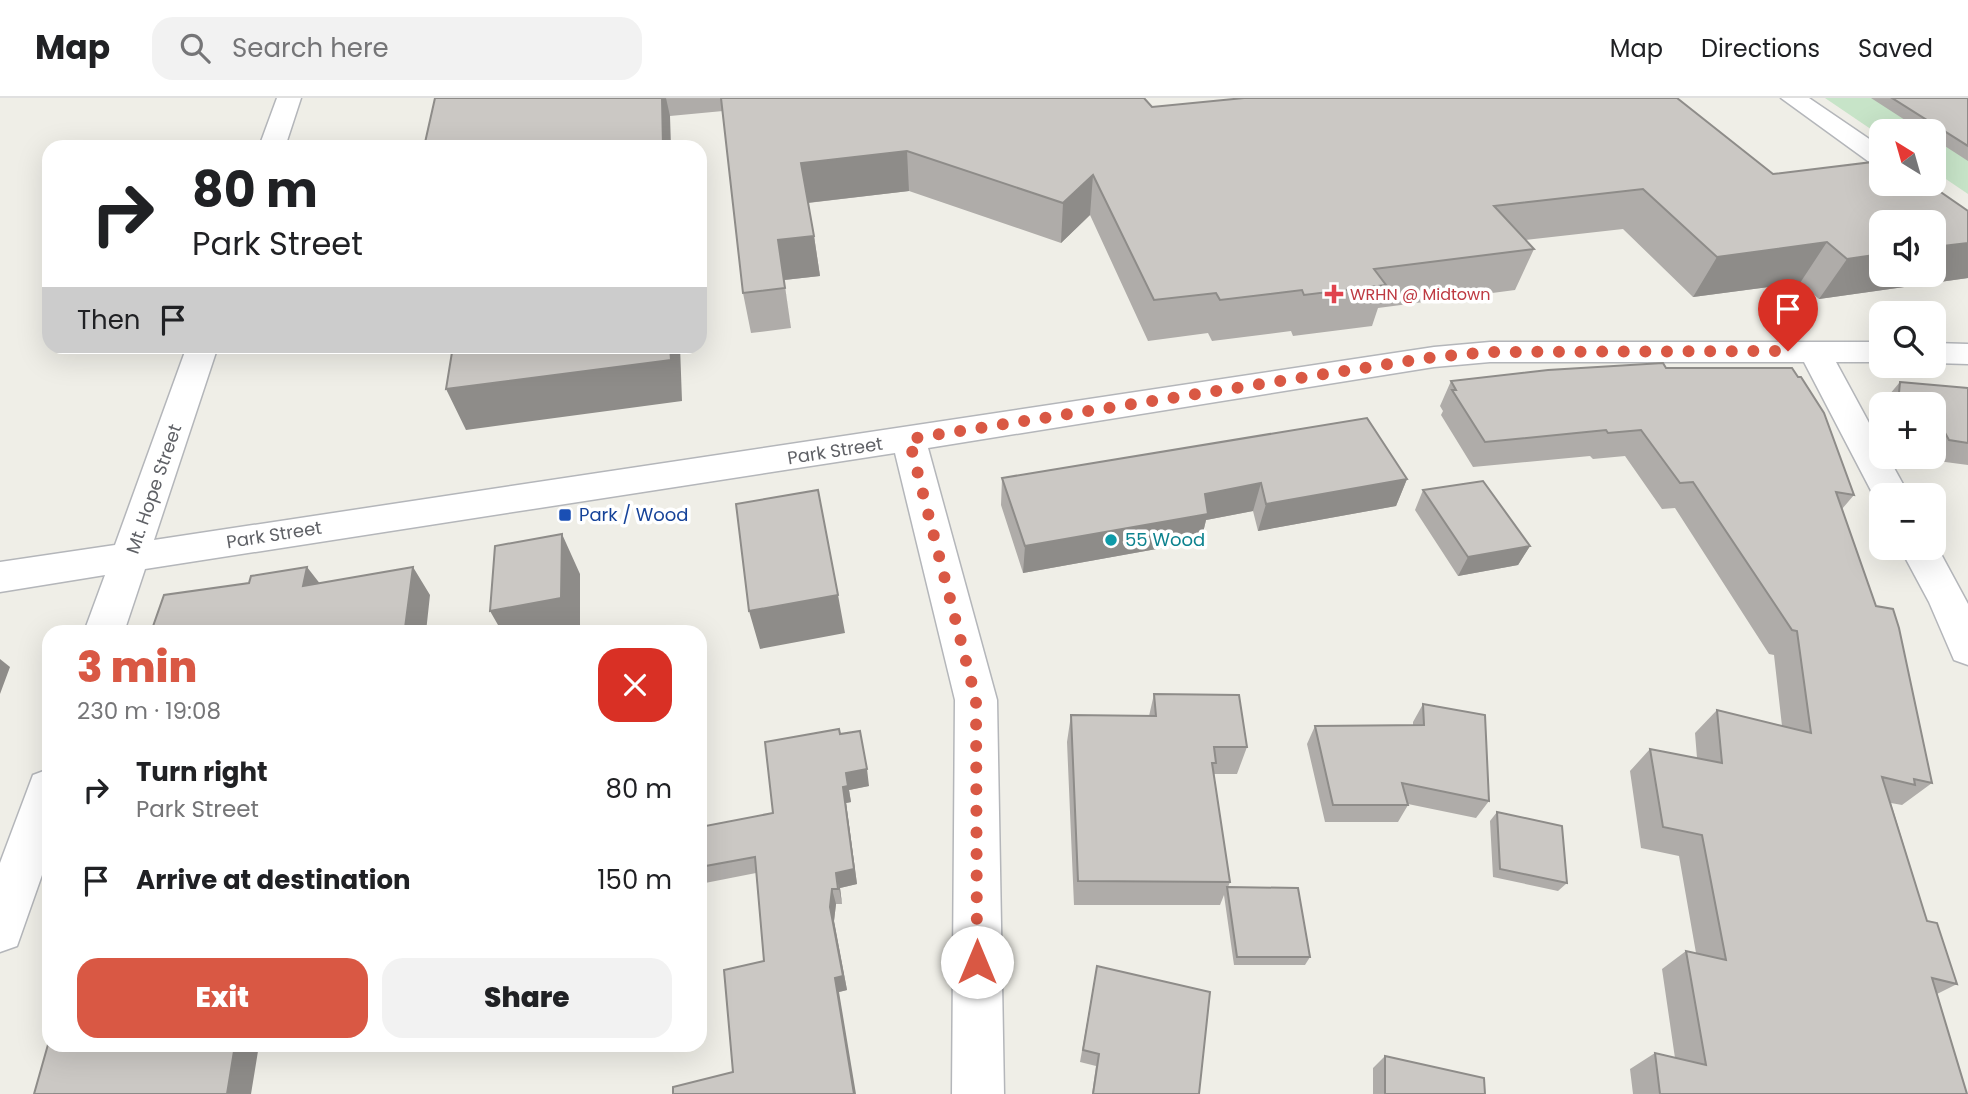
<!DOCTYPE html>
<html lang="en">
<head>
<meta charset="utf-8">
<style>
	body { margin:0; font-family:Poppins,sans-serif; background:#f2f2f2; color:#202124; height:100vh; display:flex; flex-direction:column; font-size:26px; white-space:nowrap }
	* { box-sizing:border-box; margin:0 }
	p { font-size:23px; color:#757577 }
	.icon { flex:none; width:38px; height:38px; fill:none; stroke:currentColor; stroke-width:2; stroke-linecap:round; stroke-linejoin:round }
	.map { position:relative; flex:1; overflow:hidden }
	.side { position:absolute; left:42px; top:527px; width:665px; height:427px; display:flex; flex-direction:column; background:#fff; border-radius:21px; box-shadow:0 7px 28px #0002 }
	.side>* { flex:none }
	.hud { position:absolute; left:42px; top:42px; width:665px; height:214px; border-radius:21px; box-shadow:0 7px 28px #0002; background:#fff; color:#202124; overflow:hidden }
	.needle { width:46px; rotate:323deg }
	.fabs { position:absolute; left:1869px; top:21px; display:grid; gap:14px }
	.fabs a { display:grid; place-items:center; width:77px; height:77px; border-radius:14px; background:#fff; box-shadow:0 7px 28px #0002; font-size:35px }
	.pin { position:absolute; display:grid; place-items:center; width:60px; height:60px; color:#fff; margin:-72px -30px; border-radius:50% 50% 50% 0; rotate:-45deg; box-shadow:0 0 7px #0007 }
	.pin .icon { rotate:45deg }
	.me { position:absolute; width:77px; margin:-38px; rotate:0deg; stroke-linejoin:round; filter:drop-shadow(0 0 5px #0008) }
	.turn { display:flex; align-items:center; gap:24px; height:147px; padding:0 35px; font-size:32px }
	.turn .icon { width:91px; height:91px; stroke-width:2.5 }
	.turn b { display:block; font-size:49px; line-height:60px }
	.then { display:flex; align-items:center; height:66px; padding:0 35px; background:#0003; gap:14px; font-size:26px }
	.round { display:grid; place-items:center; flex:none; width:74px; height:74px; border-radius:21px; background:#f2f2f2 }
	.head { display:flex; align-items:center; justify-content:space-between; height:119px; padding:0 35px }
	h1 { font-size:42px; font-weight:800; line-height:52px; color:#d95844 }
	.primary-button { display:flex; gap:14px; margin-top:auto; padding:14px 35px }
	.primary-button a { flex:1; height:80px; border-radius:21px; background:#d95844; color:#fff; font-size:28px; font-weight:800; line-height:80px; text-align:center }
	.primary-button a+a { background:#f2f2f2; color:#202124 }
	ul { padding:0; list-style:none }
	li { display:flex; align-items:center; gap:21px; height:91px; padding:0 35px }
	li div { flex:1 }
	li b { display:block; font-size:26px }
	li em { font-style:normal }
	header { display:flex; align-items:center; gap:42px; box-sizing:border-box; height:98px; padding:0 35px; background:#fff; border-bottom:2px solid #e0e0e0 }
	header strong { font-size:33px }
	nav { display:flex; gap:38px; margin-inline-start:auto; font-size:24px }
	.search { width:490px; height:63px; background:#f2f2f2; display:flex; align-items:center; gap:18px; box-sizing:border-box; padding:0 24px; border-radius:21px; color:#757577; font-size:26px }
	.map>svg:first-child { display:block }
	.green { fill:#c7e4c8 }
	.lines { fill:none; stroke-linecap:round; stroke-linejoin:round }
	.minor-casing { stroke:#b4b6ba; stroke-width:3 }
	.minor { fill:#fff; fill-rule:evenodd }
	.wall { fill:#afaca9 }
	.shaded-wall { fill:#8e8c89 }
	.building { fill:#cbc8c4; stroke:#8e8c89; stroke-width:2 }
	.route { stroke:#d95844; stroke-width:12; stroke-dasharray:0 21.6 }
	.health-dot { fill:#e0444e; stroke:#fff; stroke-width:2.5 }
	.transit-dot { fill:#1a4fb4; stroke:#fff; stroke-width:2.5 }
	.culture-dot { fill:#0f9aa8; stroke:#fff; stroke-width:2.5 }
	.labels { text-anchor:middle; stroke-width:7; stroke-linejoin:round; paint-order:stroke }
	.far-health-label { font-size:16px; fill:#be3a42; stroke:#fff; text-anchor:start }
	.street-label { font-size:18px; fill:#5f6166; stroke:#fff }
	.transit-label { font-size:18px; fill:#164399; stroke:#fff; text-anchor:start }
	.culture-label { font-size:18px; fill:#0d838f; stroke:#fff; text-anchor:start }
</style>
</head>
<body>
<header>
<strong>Map</strong>
<div class="search"><svg class="icon" aria-label="search" viewBox="0 0 24 24"><circle cx="10" cy="10" r="6"/><path d="M15 15l6 6"/></svg>Search here</div>
<nav><a>Map</a><a>Directions</a><a>Saved</a></nav>
</header>
<div class="map">
<svg width="1968" height="996" viewBox="0 0 1968 996">
	<rect width="100%" height="100%" fill="#efeee7"/>
	<!-- green -->
	<path class="green" d="M1825,0H1968V96L1934,73V33H1881V38Z"/>
	<g class="lines">
		<!-- minor casing -->
		<g class="minor-casing">
			<path id="minor" d="M277,0H301L285,49H259Z
				M1781,0H1809L1881,49V69L1872,66Z
				M1490,244H1881V264H1836L1881,347V359H1888L1909,397H1881V407L1878,406L1804,264H1490L1434,269L928,350L997,602L1004,996H952L955,602L895,355L145,471L124,534H84L105,477L0,494V464L115,447L187,248H218L154,442L1434,249Z
				M1934,245L1968,246V266L1934,265Z
				M1934,443L1968,506V567L1954,562L1929,504L1900,450H1934Z
				M49,671V757L17,848L0,854V765L33,677Z"/>
		</g>
		<!-- minor -->
		<use href="#minor" class="minor"/>
	</g>
	<!-- wall -->
	<path class="wall" d="M435,0H1144L1152,9L1773,76L1968,113V180L1819,201L1800,185L1693,199L1623,131L1525,142L1534,151L1515,192L1378,210L1372,228L1293,238L1291,233L1212,243L1208,235L1148,243L1090,117L1061,145L909,93L808,105L814,138L820,178L784,182L791,230L751,235L743,195L723,13L670,18Z
		M1871,0H1968V63L1934,41V33H1922Z
		M1666,270L1854,397L1842,411L1932,685L1902,707L1891,705L1927,823L1957,886L1937,896L1967,996H1633L1630,971L1655,955L1675,960L1662,871L1686,853L1696,855L1679,758L1641,750L1630,673L1650,651L1697,660L1695,635L1717,612L1782,628L1774,557L1769,556L1675,410L1662,411L1625,358L1593,361L1590,358L1473,369L1441,317L1443,313L1440,308L1451,283Z
		M1900,284L1968,290V367L1930,362L1929,359H1934V306H1883V304Z
		M1002,380L1407,381L1396,408L1258,433L1253,413L1206,422L1201,443L1023,475L1001,407Z
		M1423,392L1530,448L1518,467L1458,478L1415,412Z
		M1154,596L1247,649L1237,676H1214L1230,784L1228,789L1310,859L1305,867H1234L1224,797L1220,807H1074L1067,644L1071,617L1149,618Z
		M1423,606L1489,703L1476,720L1408,706V707L1398,724H1325L1307,646L1315,628L1413,627V624Z
		M840,636L869,688L849,692L851,704L846,705L857,786L840,790L842,806H836L834,823L847,892L839,894L733,974L764,863L756,775L700,786V729L773,715Z
		M1497,714L1567,785L1558,793L1493,779L1490,723Z
		M1097,868L1199,996H1092L1096,968L1080,964Z
		M1385,958L1485,996H1373V970Z"/>
	<!-- shaded-wall -->
	<path class="shaded-wall" d="M662,0H666L670,18L671,49H663Z
		M907,53L909,93L806,105L801,65Z
		M1093,77L1090,117L1061,145L1063,105Z
		M814,138L820,178L784,182L791,230L778,142Z
		M1827,144L1800,185L1693,199L1717,159Z
		M1968,145V180L1819,201L1847,161L1881,156V177H1934V149Z
		M670,248H680L682,303L466,332L446,291Z
		M1407,381L1396,408L1258,433L1266,406Z
		M1261,385L1253,413L1206,422L1201,443L1023,475L1025,448L1205,396Z
		M562,436L580,476V534H502L490,513Z
		M1530,448L1518,467L1458,478L1468,459Z
		M307,469L328,496L303,488Z
		M413,469L430,497L426,534H385Z
		M838,497L845,535L760,551L749,513Z
		M0,561L10,569L0,596Z
		M867,671L869,688L849,692L851,704L846,705L857,786L840,790L842,806L836,775L843,689L846,675Z
		M832,791L836,806L834,823L847,892L839,894L856,996H854L835,880L830,809Z
		M235,947H259L251,996H227Z"/>
	<!-- building -->
	<path class="building" d="M435,0H662L663,49H424Z
		M721,0H1144L1152,9L1244,0H1677L1773,76L1881,63V86H1929L1968,113V145L1934,149V124H1881V156L1847,161L1827,144L1717,159L1643,91L1494,108L1534,151L1374,171L1386,187L1304,197L1302,192L1220,202L1216,195L1154,202L1093,77L1063,105L907,53L801,65L814,138L778,142L785,190L743,195Z
		M1892,0H1968V48Z
		M453,248H670L671,262L446,291Z
		M1663,265L1666,270H1792L1798,279H1801L1824,315L1854,397L1836,394L1876,508L1893,511L1899,530L1932,685L1914,681L1915,687L1882,679L1927,823L1937,825L1957,886L1932,880L1967,996H1660L1655,955L1706,967L1686,853L1726,862L1702,737L1663,729L1650,651L1722,665L1717,612L1811,635L1797,533L1792,532L1693,384L1680,385L1641,332L1608,335L1606,332L1485,344L1452,292H1456L1451,283L1548,272Z
		M1900,284L1968,290V345L1949,342L1938,322L1934,321V306H1898Z
		M1367,320L1407,381L1266,406L1261,385L1205,396L1208,416L1025,448L1002,380Z
		M1483,383L1530,448L1468,459L1423,392Z
		M818,392L838,497L749,513L736,406Z
		M562,436L561,500L490,513L495,448Z
		M307,469L303,488L413,469L405,530L385,534H151L164,497L249,485L251,478Z
		M1154,596L1239,597L1247,649H1214L1216,665H1212L1230,784L1078,783L1071,617L1156,618Z
		M1423,606L1485,617L1489,703L1402,685L1408,707H1333L1315,628L1424,627Z
		M839,631L840,636L860,633L867,671L846,675L848,688L843,689L854,771L836,775L838,791H832L830,809L843,878L835,880L854,996H673V989L733,974L724,872L764,863L755,759L700,769V729L773,715L765,644Z
		M1497,714L1562,728L1567,785L1500,771Z
		M1227,789L1298,790L1310,859H1237Z
		M1097,868L1210,894L1199,996H1093L1099,956L1083,952Z
		M49,943V947H235L227,996H34Z
		M1385,958L1484,980L1485,996H1385Z"/>
	<g class="lines">
		<!-- route -->
		<path class="route" d="M977,864L976,602L909,341L1434,259L1490,254L1788,253"/>
	</g>
	<!-- markers -->
	<path class="health-dot" d="M1330.5 185.5h7v7h7v7h-7v7h-7v-7h-7v-7h7z"/>
	<rect class="transit-dot" x="558" y="410" width="14" height="14" rx="3.5"/>
	<circle class="culture-dot" cx="1111" cy="442" r="7"/>
	<g class="labels">
		<!-- far-health labels -->
		<g class="far-health-label">
			<text x="1350" y="202">WRHN @ Midtown</text>
		</g>
		<!-- street labels -->
		<g class="street-label">
			<text transform="translate(835 353) rotate(-9)" y="6">Park Street</text>
			<text transform="translate(154 391) rotate(-71)" y="6">Mt. Hope Street</text>
			<text transform="translate(274 437) rotate(-9)" y="6">Park Street</text>
		</g>
		<!-- transit labels -->
		<g class="transit-label">
			<text x="579" y="423">Park / Wood</text>
		</g>
		<!-- culture labels -->
		<g class="culture-label">
			<text x="1125" y="448">55 Wood</text>
		</g>
	</g>
</svg>
<div class="fabs">
<a><svg class="needle" viewBox="-14 -14 28 28"><path d="M0-13l5 13h-10z" fill="#e53935"/><path d="M0 13l5-13h-10z" fill="#757577"/></svg></a>
<a><svg class="icon" aria-label="sound" viewBox="0 0 24 24"><path d="M4 9h4l5-4v14l-5-4H4zM17 9q2 3 0 6"/></svg></a>
<a><svg class="icon" aria-label="search" viewBox="0 0 24 24"><circle cx="10" cy="10" r="6"/><path d="M15 15l6 6"/></svg></a>
<a>+</a>
<a>−</a>
</div>
<div class="pin" style="left:1788px;top:253px;background:#d93025"><svg class="icon" aria-label="arrive" viewBox="0 0 24 24"><path d="M6 21V4h12l-3 4 3 4H6"/></svg></div>
<svg class="me" style="left:977px;top:864px" viewBox="-20 -20 40 40"><circle r="19" fill="#fff"/><path d="M0-13L10 11 0 6-10 11z" fill="#d95844"/></svg>
<div class="hud">
<div class="turn"><svg class="icon" aria-label="right" viewBox="0 0 24 24"><path d="M7 20v-9h11M14 6l5 5-5 5"/></svg><div><b>80 m</b>Park Street</div></div>
<div class="then">Then<svg class="icon" aria-label="arrive" viewBox="0 0 24 24"><path d="M6 21V4h12l-3 4 3 4H6"/></svg></div>
</div>
<section class="side">
<div class="head"><div><h1>3 min</h1><p>230 m · 19:08</p></div><a class="round" style="background:#d93025;color:#fff"><svg class="icon" aria-label="close" viewBox="0 0 24 24"><path d="M6 6l12 12M18 6L6 18"/></svg></a></div>
<ul>
<li><svg class="icon" aria-label="right" viewBox="0 0 24 24"><path d="M7 20v-9h11M14 6l5 5-5 5"/></svg><div><b>Turn right</b><p>Park Street</p></div><em>80 m</em></li>
<li><svg class="icon" aria-label="arrive" viewBox="0 0 24 24"><path d="M6 21V4h12l-3 4 3 4H6"/></svg><div><b>Arrive at destination</b></div><em>150 m</em></li>
</ul>
<div class="primary-button"><a>Exit</a><a>Share</a></div>
</section>
</div>
</body>
</html>
